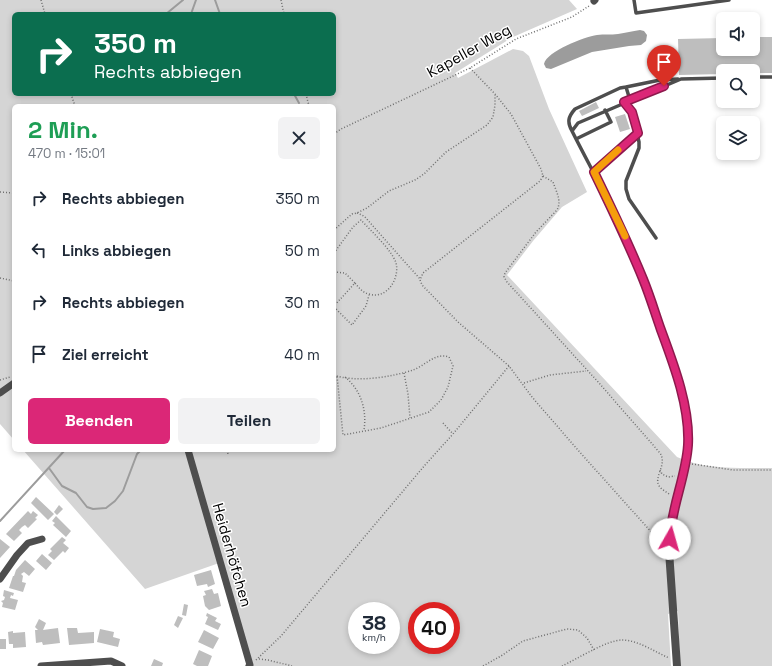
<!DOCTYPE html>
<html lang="de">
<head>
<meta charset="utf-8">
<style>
	body { margin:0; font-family:"Space Grotesk",sans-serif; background:#f2f2f3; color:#1f2937; height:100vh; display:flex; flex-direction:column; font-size:15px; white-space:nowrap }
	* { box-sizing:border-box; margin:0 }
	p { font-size:13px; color:#747a83 }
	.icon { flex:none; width:22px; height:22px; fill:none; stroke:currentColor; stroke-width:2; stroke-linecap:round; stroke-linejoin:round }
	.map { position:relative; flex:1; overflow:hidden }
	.drawer { position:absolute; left:12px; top:104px; width:324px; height:348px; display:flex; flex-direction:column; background:#fff; border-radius:6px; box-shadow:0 2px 6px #0003 }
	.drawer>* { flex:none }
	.guide { position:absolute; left:12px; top:12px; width:324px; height:84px; border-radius:6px; box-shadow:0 2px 6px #0003; background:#0b6e4f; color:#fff; overflow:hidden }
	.tools { position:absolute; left:716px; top:12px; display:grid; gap:8px }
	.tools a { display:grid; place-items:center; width:44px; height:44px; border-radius:6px; background:#fff; box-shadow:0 2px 6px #0003; font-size:20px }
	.speed { position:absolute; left:348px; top:602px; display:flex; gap:8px; font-size:20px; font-weight:700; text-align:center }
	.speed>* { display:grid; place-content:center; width:52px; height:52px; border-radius:50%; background:#fff; box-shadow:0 2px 6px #0003; line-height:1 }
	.speed small { font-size:10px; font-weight:400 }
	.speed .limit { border:6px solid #d22; background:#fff; color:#111 }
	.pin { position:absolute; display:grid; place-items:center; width:34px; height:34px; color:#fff; margin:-41px -17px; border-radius:50% 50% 50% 0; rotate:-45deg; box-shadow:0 0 4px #0007 }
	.pin .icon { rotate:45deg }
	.me { position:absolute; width:44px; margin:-22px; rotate:7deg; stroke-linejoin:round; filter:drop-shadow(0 0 3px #0008) }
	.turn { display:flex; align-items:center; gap:14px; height:84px; padding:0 16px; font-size:18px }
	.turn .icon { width:52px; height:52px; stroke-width:2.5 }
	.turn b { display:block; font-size:28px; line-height:34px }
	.round { display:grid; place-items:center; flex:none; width:42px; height:42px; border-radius:6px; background:#f2f2f3 }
	.head { display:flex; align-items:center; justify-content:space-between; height:68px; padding:0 16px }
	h1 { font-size:24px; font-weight:700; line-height:30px; color:#1e9e55 }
	.button { display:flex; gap:8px; margin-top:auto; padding:8px 16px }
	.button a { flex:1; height:46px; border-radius:6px; background:#db2777; color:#fff; font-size:16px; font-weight:700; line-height:46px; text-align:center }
	.button a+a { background:#f2f2f3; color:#1f2937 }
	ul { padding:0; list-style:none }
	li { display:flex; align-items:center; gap:12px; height:52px; padding:0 16px }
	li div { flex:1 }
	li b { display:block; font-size:15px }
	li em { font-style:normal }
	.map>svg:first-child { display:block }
	.green { fill:#d5d5d5; fill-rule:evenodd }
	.water { fill:#9c9c9c }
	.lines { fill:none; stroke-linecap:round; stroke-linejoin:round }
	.stream { stroke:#9c9c9c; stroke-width:2 }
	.building { fill:#bebebe }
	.path { stroke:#707070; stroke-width:1.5; stroke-dasharray:1 2; stroke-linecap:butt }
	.service { stroke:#4e4e4e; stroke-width:3.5 }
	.minor { stroke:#4e4e4e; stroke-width:7 }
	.tertiary { stroke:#4e4e4e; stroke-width:8 }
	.route-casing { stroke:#8e194d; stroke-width:10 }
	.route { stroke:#db2777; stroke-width:7 }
	.slow { stroke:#f59e0b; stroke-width:7 }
	.labels { text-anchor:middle; stroke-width:3; stroke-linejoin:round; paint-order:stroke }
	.street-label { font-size:15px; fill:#000; stroke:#fff }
</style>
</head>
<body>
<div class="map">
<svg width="772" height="666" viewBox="0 0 772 666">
	<rect width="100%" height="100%" fill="#fff"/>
	<!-- green -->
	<path class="green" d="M0,0H569L577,9L513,37L455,73L458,78L513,49L523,51L529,56L549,109L587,192L562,207L533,241L507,275L677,457C705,470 742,468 772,468V666H680L678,611L668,614L671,666H252L222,562L145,589L23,450H334V106H14V440L0,424ZM14,14H334V94H14ZM357,611H391V645H357ZM417,611H451V645H417Z"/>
	<!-- water -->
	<path class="water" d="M640,30L644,31L647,35L646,41L641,45L629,46L592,52L551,69L546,68L544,64C547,51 584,37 597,35C604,34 611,35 618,34C626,33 632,31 640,30Z"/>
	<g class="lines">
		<!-- stream -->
		<path class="stream" d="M215,0L220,14
			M166,14L183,0
			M191,14L196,0
			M294,94L299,103
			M49,468L62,486L76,493L87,507L93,509L106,508L115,501L123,491L137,454L141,450
			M0,521L65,450"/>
	</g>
	<!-- building -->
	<path class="building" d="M753,37H772V73H753V71H723V74L679,75L678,39L723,38V49H753Z
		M596,102L599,108L582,116L579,111Z
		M625,114L630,129L620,132L615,117Z
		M36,497L54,514L48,520L31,503Z
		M59,505L63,509L57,515L54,512Z
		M28,511L31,514L33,511L38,515L35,518L37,519L28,528L25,525L22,527L19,530L22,533L14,541L6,534Z
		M56,516L71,531L66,537L53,525L55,523L52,521Z
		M62,537L66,540L63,543L69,548L65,553L63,551L54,560L48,555L52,551L50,549Z
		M0,539L10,547L0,558Z
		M42,554L52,563L46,570L36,561Z
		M25,560L35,569L29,576L24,572L21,574L23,576L22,582L26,583L23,592L9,588L13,576H14L16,570Z
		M211,570L215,584L208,587L207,584L197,586L194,575Z
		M212,589L214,594L218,593L221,606L209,610L205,606L203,596L206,595L204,591Z
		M4,590L14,593L13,596L11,595L10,598L18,600L15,610L2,607L3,603L1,601L4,600L5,597L3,596Z
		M184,604L188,605L186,616L182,615Z
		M207,613L217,618L215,621L221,624L218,630L205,624L208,617L206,616Z
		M178,616L183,618L178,628L174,625Z
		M39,619L46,623L43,630L58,628L60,643L43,645L42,642L36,643L35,630H38L35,627Z
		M67,628H77L78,633L94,632V643L69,645Z
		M100,629L114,632L113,637L120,639L118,647L97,642Z
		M204,630L219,638L213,649L198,642Z
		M13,631V633L25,632L26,647L13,648V644H9L8,632Z
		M0,639H6V649H0Z
		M199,650L212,656L208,666H197L193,664Z
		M154,659L163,663L162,666H151Z"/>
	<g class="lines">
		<!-- path -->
		<path class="path" d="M41,0L45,14
			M281,0L284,14
			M470,68L495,94L511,114L541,169L543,176L540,181L423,273L420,280L422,285L458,322L509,366L532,397L577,449L662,544
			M71,94L75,106
			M306,94L309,106
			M334,134L341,129L470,68L516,39L572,17L589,6
			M543,176L553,182C556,191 562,201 557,210L536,232L505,273L504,277L507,282L599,383L660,453C668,465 652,478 660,487C662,490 667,492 670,495
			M0,192L14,193
			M357,213L362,215L365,217L420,279
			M334,230L352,214L357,213L367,208L389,191L415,180L424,174L446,152L487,125L493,117L495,105V95
			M334,253L353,227L361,220C371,231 392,250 396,263C400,278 387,300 369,294C363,293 359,288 355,283
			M334,272L345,273L355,283L334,306
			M0,278L14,281
			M334,307L352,325L366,306L369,295
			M404,373L408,394L410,418
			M334,375C355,383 392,377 413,370C425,366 435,352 449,357L453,366L448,387L441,400L429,412L381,428L343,435L337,376
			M345,377C361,390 367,410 364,430
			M0,380L10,377
			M524,383L550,375L586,371
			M443,423L453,434L509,366
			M227,450L228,454
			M692,464L733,470H772
			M660,470L662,474L668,477L675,476
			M259,659L268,660L292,666
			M256,660L281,636L425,465L453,434
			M483,666L501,656L523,641L567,629L578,630L587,638L594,650
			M562,666C577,659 607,640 622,640C638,640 655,652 669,658"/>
		<!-- service -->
		<path class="service" d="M634,0L636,13L729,0
			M753,77H772
			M626,87L660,80L678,79
			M624,102L632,112L639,142V148L626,181V189L629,199L656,238
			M572,131C567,122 568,117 575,109L620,88L626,87L630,100
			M576,139L611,122L605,110
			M594,172L638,133
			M686,463C691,414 676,372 660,327C648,292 635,256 619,223C604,191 587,161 572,131L578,123L681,79L723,78"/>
		<!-- minor -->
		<path class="minor" d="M594,1L595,0
			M0,393L14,383
			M188,450L250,665L249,666
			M0,579L17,555L28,543L42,539
			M41,666L111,661L122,666"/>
		<!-- tertiary -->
		<path class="tertiary" d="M677,666L669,551L670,527L686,463"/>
	</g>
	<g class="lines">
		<!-- route casing -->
		<g class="route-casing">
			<path id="route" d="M664,86L624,102L632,112L638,133L594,172C611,207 628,242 643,279C650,296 655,313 661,330C674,365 690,407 688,445C686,477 671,507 670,539"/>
		</g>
		<!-- route -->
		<use href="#route" class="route"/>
		<!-- slow -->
		<path class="slow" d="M618,150L594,172L625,236"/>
	</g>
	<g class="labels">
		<!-- street labels -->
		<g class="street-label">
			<text transform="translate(469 51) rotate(-29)" y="5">Kapeller Weg</text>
			<text transform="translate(232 555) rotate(74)" y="5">Heiderhöfchen</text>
		</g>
	</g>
</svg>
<div class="tools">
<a><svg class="icon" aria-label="sound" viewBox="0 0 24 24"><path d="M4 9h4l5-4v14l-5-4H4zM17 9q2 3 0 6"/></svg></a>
<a><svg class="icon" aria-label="search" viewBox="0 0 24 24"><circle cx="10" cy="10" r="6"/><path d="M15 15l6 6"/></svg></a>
<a><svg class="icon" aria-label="layers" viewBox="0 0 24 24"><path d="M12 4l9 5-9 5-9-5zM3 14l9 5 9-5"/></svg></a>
</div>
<div class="speed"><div>38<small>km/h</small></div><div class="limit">40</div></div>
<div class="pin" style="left:664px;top:86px;background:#d93025"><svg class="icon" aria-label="arrive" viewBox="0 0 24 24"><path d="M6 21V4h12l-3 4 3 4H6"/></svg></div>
<svg class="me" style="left:670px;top:539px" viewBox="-20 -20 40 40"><circle r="19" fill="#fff"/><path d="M0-13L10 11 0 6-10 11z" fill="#db2777"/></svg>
<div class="guide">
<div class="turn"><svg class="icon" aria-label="right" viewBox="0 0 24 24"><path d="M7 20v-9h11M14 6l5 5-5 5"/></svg><div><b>350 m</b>Rechts abbiegen</div></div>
</div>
<section class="drawer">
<div class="head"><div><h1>2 Min.</h1><p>470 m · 15:01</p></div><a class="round"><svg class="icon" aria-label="close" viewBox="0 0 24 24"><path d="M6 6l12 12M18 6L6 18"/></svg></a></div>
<ul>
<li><svg class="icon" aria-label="right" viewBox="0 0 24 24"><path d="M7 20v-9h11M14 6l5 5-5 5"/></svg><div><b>Rechts abbiegen</b></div><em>350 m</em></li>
<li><svg class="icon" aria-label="left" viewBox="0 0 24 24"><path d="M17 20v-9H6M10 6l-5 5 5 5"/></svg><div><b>Links abbiegen</b></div><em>50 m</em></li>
<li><svg class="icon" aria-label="right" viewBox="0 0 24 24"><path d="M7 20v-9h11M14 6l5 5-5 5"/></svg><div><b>Rechts abbiegen</b></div><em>30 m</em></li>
<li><svg class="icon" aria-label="arrive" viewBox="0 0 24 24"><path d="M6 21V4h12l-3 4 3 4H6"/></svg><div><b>Ziel erreicht</b></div><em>40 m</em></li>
</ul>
<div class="button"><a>Beenden</a><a>Teilen</a></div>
</section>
</div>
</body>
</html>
